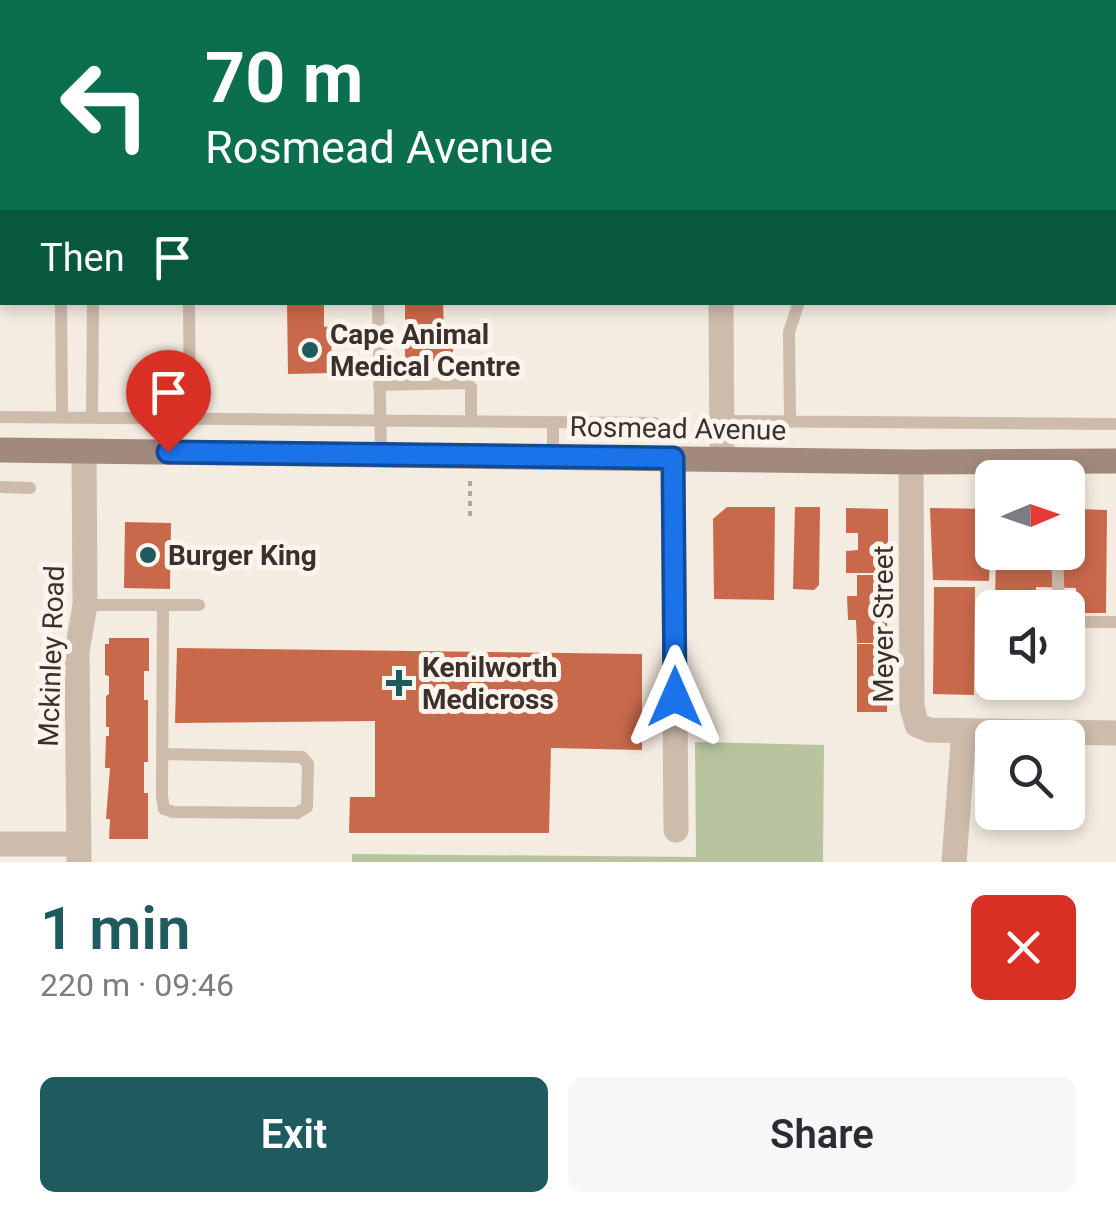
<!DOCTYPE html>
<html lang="en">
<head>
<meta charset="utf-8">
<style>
	body { margin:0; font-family:Roboto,sans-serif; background:#f7f7f7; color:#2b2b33; height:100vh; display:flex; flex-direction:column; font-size:38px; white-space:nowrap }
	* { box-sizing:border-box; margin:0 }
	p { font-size:32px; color:#7c7c81 }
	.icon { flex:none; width:55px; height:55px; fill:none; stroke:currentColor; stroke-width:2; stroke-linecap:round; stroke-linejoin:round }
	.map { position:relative; height:862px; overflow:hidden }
	.panel { display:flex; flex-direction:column; background:#fff; flex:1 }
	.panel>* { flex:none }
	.hud { position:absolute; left:0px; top:0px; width:1118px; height:305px; box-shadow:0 5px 15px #0003; background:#0b6e4f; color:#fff; overflow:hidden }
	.needle { width:65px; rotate:88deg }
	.fabs { position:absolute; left:975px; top:460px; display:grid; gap:20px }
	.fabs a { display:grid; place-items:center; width:110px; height:110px; border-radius:15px; background:#fff; box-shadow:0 5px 15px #0003; font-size:50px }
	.pin { position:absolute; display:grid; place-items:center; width:85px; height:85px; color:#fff; margin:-102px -42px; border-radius:50% 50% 50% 0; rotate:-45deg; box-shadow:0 0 10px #0007 }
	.pin .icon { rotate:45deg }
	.me { position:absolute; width:110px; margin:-55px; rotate:0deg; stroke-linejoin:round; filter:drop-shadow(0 0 8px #0008) }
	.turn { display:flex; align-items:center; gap:35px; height:210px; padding:0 40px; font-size:45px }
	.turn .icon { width:130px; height:130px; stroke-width:2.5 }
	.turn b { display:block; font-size:70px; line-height:85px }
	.then { display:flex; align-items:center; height:95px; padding:0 40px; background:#0003; gap:20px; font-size:38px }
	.round { display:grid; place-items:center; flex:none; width:105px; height:105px; border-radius:15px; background:#f7f7f7 }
	.head { display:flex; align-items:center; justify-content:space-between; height:170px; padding:0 40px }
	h1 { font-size:60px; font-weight:600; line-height:75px; color:#1f5a5e }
	.action { display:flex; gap:20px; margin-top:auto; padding:20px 40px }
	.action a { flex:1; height:115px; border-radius:15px; background:#1f5a5e; color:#fff; font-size:40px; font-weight:600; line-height:115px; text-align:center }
	.action a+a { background:#f7f7f7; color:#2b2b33 }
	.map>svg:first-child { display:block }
	.green { fill:#b8c4a0 }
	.building { fill:#c8694b }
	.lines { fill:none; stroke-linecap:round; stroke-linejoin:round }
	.path { stroke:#b9a596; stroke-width:4; stroke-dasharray:5 5; stroke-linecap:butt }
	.service { stroke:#cdbbac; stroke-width:12 }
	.minor { stroke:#cdbbac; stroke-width:25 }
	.secondary { stroke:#a18a7d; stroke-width:25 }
	.route-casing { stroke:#114b97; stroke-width:25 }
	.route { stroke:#1a73e8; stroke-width:18 }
	.poi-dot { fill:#1f5a5e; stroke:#fbf5ee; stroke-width:4 }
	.labels { text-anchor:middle; stroke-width:10; stroke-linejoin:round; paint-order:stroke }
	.poi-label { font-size:28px; font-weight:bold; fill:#3b302b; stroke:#fbf5ee; text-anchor:start }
	.street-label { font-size:28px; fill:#3b302b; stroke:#fbf5ee }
</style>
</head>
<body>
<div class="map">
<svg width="1116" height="862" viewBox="0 0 1116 862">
	<rect width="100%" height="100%" fill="#f4ebe1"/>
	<!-- green -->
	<path class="green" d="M695,742L824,745L823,862H352V854L696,857Z"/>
	<!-- building -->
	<path class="building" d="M287,302H324V327L331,326L332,373L288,374Z
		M405,302H443L444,332H453V371H405Z
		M727,507H775L774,600L714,599L713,519Z
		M795,507H820L819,585L814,590L793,589Z
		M846,508L888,509V573H846V551L858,550V533H846Z
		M930,508L992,509L989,581L933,580Z
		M1077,509L1107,510L1106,613H1076V588L1036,587V605L995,604L996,552H1068V548H1076Z
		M125,522L171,523L170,589L124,588Z
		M857,575H888L887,643H857L856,620H848L847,596H857Z
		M934,587H975L974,695L933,694Z
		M109,638H149V671H144V700H148V762H144V793H148V839H109L110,819H106L110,768H105L106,736H109V727H106V696L109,694V676L105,675V644H109Z
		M857,644H888L887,712H857Z
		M177,648L642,654V750L551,748L549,833H349L350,797H375V721L175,723Z"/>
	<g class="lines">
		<!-- path -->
		<path class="path" d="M470,516V479"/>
		<!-- service -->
		<path class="service" d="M61,0V2
			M91,0L92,2
			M265,0V2
			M494,0V2
			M919,0V2
			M61,302L62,416
			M189,302L190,418
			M378,302L381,454
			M379,385L467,383L471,387V419
			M0,417L655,423
			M92,417L93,302
			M167,417V452
			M722,421L1116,424
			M790,422L789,332L799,302
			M553,456V422
			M0,487L30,488
			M1057,552L1059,608
			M85,605H199
			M1068,622H1116
			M162,754L302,757L308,764L307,807L297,813L173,812L164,809L162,796L163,605"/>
		<!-- minor -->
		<path class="minor" d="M718,0V2
			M1115,152H1116
			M721,302L722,459
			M673,458L676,830
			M911,462L912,707L917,725L929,730L1116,733
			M0,844H78
			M79,862L77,652L85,605L84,451
			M954,862L964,731"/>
		<!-- secondary -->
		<path class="secondary" d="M0,450L911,462L1116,461"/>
	</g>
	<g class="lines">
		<!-- route casing -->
		<g class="route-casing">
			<path id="route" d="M168,452L673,458L675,697"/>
		</g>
		<!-- route -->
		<use href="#route" class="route"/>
	</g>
	<!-- markers -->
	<g class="poi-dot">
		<circle cx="310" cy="350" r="10"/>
		<circle cx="148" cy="555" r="10"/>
		<path d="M394 668h10v10h10v10h-10v10h-10v-10h-10v-10h10z"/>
	</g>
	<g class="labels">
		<!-- poi labels -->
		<g class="poi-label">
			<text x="330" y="344">Cape Animal<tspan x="330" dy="32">Medical Centre</tspan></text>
			<text x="168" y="565">Burger King</text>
			<text x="422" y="677">Kenilworth<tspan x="422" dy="32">Medicross</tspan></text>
		</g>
		<!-- street labels -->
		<g class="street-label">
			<text transform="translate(678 428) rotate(1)" y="10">Rosmead Avenue</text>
			<text transform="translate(883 624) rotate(-90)" y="10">Meyer Street</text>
			<text transform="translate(51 656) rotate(-88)" y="10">Mckinley Road</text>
		</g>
	</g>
</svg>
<div class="fabs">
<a><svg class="needle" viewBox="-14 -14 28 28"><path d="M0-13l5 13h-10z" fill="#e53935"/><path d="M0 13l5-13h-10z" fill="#7c7c81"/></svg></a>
<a><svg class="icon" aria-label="sound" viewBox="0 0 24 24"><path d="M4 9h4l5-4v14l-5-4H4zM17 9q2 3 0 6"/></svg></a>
<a><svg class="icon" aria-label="search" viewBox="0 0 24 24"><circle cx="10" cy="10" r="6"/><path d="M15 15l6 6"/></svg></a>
</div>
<div class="pin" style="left:168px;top:452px;background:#d93025"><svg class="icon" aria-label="arrive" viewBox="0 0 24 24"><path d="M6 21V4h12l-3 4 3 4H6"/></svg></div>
<svg class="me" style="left:675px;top:697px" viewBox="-20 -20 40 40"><path d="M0-17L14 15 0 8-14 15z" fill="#1a73e8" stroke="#fff" stroke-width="4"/></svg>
<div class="hud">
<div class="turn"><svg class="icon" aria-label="left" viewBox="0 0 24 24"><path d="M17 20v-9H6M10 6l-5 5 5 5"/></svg><div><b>70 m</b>Rosmead Avenue</div></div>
<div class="then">Then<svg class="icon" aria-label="arrive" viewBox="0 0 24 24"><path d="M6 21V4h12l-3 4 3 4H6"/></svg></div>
</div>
</div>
<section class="panel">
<div class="head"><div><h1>1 min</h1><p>220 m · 09:46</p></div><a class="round" style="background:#d93025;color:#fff"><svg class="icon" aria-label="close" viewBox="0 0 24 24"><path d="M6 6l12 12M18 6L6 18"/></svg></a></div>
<div class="action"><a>Exit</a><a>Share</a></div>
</section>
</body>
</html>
